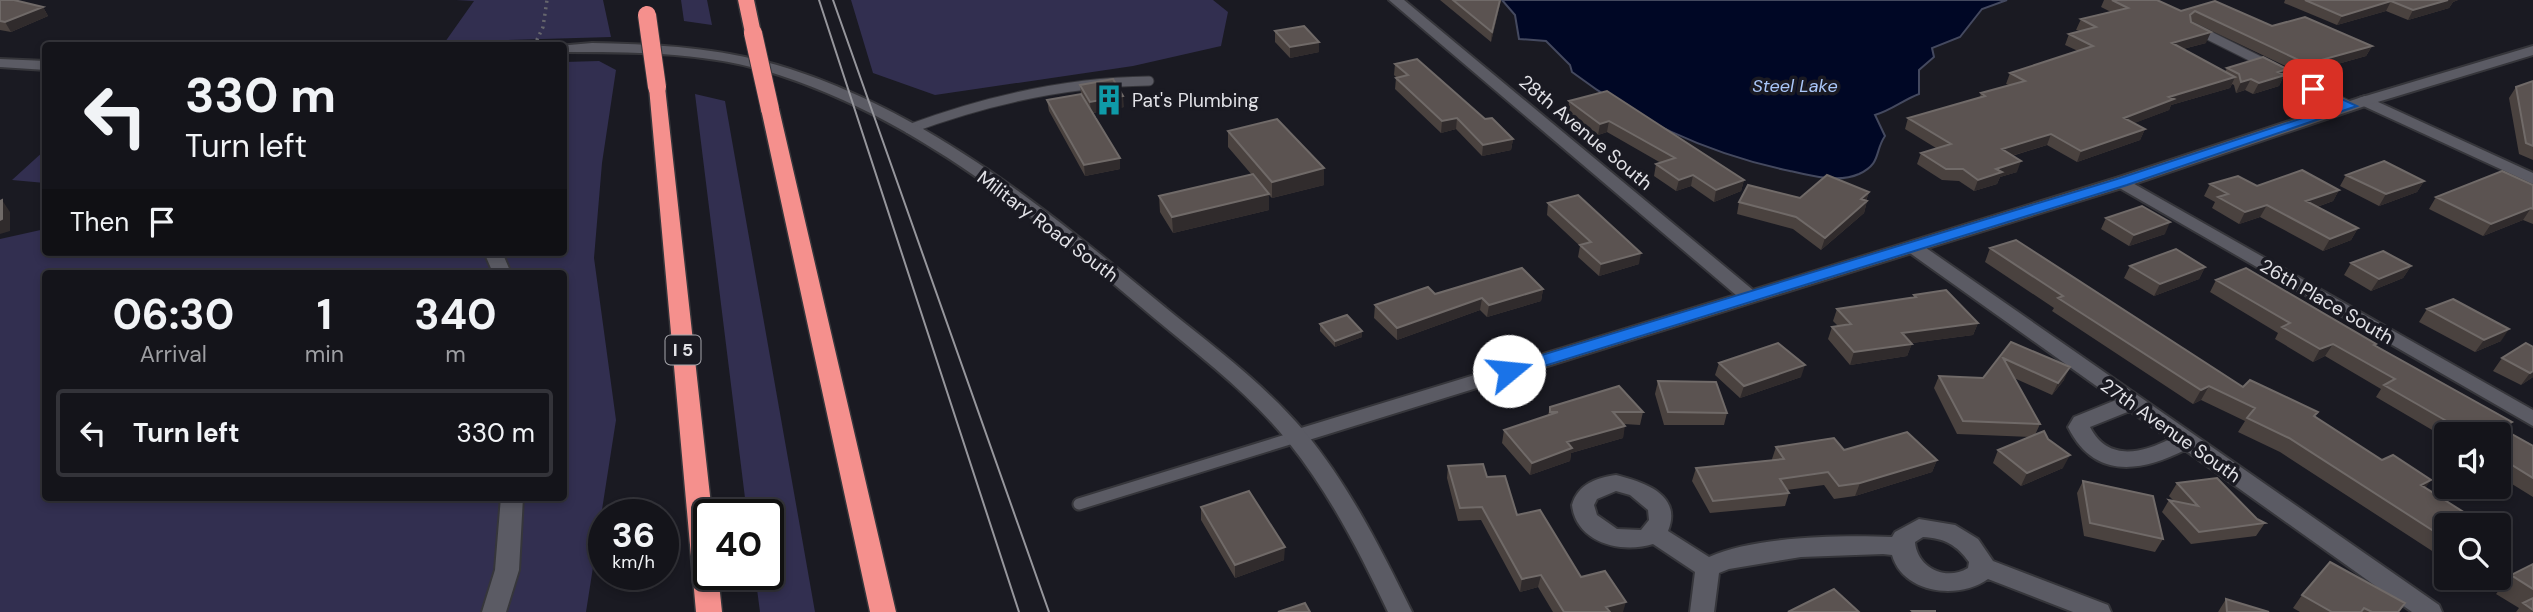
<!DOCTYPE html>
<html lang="en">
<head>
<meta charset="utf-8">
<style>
	body { margin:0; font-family:"DM Sans",sans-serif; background:#212127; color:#f1f3f6; height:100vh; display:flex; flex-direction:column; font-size:26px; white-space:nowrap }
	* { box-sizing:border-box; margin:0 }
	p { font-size:23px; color:#9d9ea2 }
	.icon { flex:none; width:38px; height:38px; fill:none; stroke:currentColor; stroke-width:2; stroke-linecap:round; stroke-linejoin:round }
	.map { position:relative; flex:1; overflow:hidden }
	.details { position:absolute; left:42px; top:270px; width:525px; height:231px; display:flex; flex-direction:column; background:#14141a; border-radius:7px; box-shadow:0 4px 10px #0003,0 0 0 2px #333339 }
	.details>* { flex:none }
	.top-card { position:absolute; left:42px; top:42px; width:525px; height:214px; border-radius:7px; box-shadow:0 4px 10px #0003,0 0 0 2px #333339; background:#14141a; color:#f1f3f6; overflow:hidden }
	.buttons { position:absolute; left:2434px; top:422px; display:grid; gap:14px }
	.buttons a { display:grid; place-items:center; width:77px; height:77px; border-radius:7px; background:#14141a; box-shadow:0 4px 10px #0003,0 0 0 2px #333339; font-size:35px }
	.speed { position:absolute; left:588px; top:499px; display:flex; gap:14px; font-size:35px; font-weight:700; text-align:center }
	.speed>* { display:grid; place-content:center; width:91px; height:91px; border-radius:50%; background:#14141a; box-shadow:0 4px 10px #0003,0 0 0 2px #333339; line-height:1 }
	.speed small { font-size:18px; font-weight:400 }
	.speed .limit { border:4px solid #111; border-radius:10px; background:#fff; color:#111 }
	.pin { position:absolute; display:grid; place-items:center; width:60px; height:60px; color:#fff; margin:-30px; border-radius:14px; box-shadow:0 4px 10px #0006 }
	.me { position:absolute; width:77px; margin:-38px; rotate:73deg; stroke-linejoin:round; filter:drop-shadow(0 0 5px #0008) }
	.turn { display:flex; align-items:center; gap:24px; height:147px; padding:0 28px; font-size:32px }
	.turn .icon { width:91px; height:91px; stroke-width:2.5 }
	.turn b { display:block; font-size:49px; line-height:60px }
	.then { display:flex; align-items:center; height:66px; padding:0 28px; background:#0003; gap:14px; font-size:26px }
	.eta { display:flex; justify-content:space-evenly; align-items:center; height:119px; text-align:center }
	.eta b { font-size:42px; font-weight:700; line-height:49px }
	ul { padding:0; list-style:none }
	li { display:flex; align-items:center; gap:21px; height:88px; margin:0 14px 10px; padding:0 14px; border:4px solid #333339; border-radius:7px }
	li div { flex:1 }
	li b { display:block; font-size:26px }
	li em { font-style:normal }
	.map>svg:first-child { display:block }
	.green { fill:#322f50; fill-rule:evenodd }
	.water { fill:#000725; stroke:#44495f; stroke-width:2 }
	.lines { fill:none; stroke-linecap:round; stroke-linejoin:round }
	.service-far1-casing { stroke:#36363b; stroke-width:11 }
	.service-casing { stroke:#36363b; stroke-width:15 }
	.minor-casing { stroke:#36363b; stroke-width:4 }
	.tertiary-casing { stroke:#36363b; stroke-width:4 }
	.secondary-casing { stroke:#36363b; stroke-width:4 }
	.motorway-casing { stroke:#36363b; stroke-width:3 }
	.path { stroke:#66666d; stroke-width:3.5; stroke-dasharray:2 4.5; stroke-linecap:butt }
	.service-far1 { stroke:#5b5b64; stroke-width:9 }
	.service { stroke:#5b5b64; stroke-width:11 }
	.minor { fill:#5b5b64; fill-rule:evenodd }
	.tertiary { fill:#5b5b64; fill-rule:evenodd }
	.secondary { fill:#5b5b64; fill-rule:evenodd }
	.motorway { fill:#f5908d; fill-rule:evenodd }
	.tram { stroke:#96969c; stroke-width:2 }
	.motorway-bridge-casing { stroke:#36363b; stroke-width:20; stroke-linecap:butt }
	.motorway-bridge { stroke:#f5908d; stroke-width:18 }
	.wall { fill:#4a423f }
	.shaded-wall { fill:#302b2c }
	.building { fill:#5b5351; stroke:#706a68; stroke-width:2 }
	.route { fill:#1a73e8; stroke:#114b97; stroke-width:2 }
	.labels { text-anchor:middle; stroke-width:7; stroke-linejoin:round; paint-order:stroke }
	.far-water-label { font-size:18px; font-style:italic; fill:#aac7f9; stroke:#1a1a22 }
	.shield { fill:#1a1a22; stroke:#a6a6ac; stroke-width:2 }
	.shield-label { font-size:18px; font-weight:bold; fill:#e2e2e7 }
	.poi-label { font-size:19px; fill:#e2e2e7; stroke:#1a1a22; text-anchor:start }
	.street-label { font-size:19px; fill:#e2e2e7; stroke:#1a1a22 }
</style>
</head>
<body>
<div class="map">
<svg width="2533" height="612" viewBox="0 0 2533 612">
	<rect width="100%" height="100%" fill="#1a1a22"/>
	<!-- green -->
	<path class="green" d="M456,0H603L611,37L445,42L474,1Z
		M681,0H707L712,25L684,21Z
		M851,0H1213L1228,12L1221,46L1133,66L935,95L873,73Z
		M599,61L616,70L602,163L594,258L616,420L586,612H0V239L45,229L46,252H564V62ZM46,273H564V497H46Z
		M695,94L725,101L815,612H760L755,574H768V514H747Z
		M45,150V183L12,180Z"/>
	<!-- water -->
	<path class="water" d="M1502,0H2007L1982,9L1960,37L1932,48L1934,57L1919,70V94C1903,100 1892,110 1875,115L1885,136C1874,152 1882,163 1859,174C1839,183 1811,176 1790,171C1709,154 1638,122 1572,72L1570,65L1546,41L1519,39L1515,15Z"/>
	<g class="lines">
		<!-- service-far1 casing -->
		<g class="service-far1-casing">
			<path id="service-far1" d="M2196,29L2350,106
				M909,129C987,100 1065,82 1149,81"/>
		</g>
		<!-- service casing -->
		<g class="service-casing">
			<path id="service" d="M1079,504L1296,437"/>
		</g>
		<!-- minor casing -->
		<g class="minor-casing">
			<path id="minor" d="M2365,96L2533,173V184L2359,104L2357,101L2359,98Z
				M2122,177L2533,410V426L2116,186L2113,182Z
				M1913,242L1919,243L2439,605L2442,612H2412L2185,450C2141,472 2094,480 2068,427L2074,417L2116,400L1907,251L1904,247ZM2130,411L2170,439C2142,453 2108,462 2090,427Z
				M484,252H502L511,273H493Z
				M1616,475C1643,482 1683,494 1668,531L1709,557C1755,536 1841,535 1892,537L1895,532L1919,519L1955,525L1978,539L1993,561L2108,605L2111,612H2073L1988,579C1959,600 1903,594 1892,555L1883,554L1801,557L1729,569L1719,573L1714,612H1690L1695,572L1653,544C1622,554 1576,543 1572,505C1578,484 1596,478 1616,475ZM1616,491L1630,495L1648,510L1649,520L1641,530L1617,529L1597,515L1594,505L1597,499ZM1923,537C1944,538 1957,545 1969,562L1968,568C1945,582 1917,567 1915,542Z
				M501,497H523L519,570L506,612H482L495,570Z"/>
		</g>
		<!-- tertiary casing -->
		<g class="tertiary-casing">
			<path id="tertiary" d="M1389,0H1404L1753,290L2116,178L2359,98L2533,46V55L2371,104L2128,186L1296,444L1288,442L1285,437L1288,432L1736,295Z"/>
		</g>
		<!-- secondary casing -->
		<g class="secondary-casing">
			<path id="secondary" d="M592,43C658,44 726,48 790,69C933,115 1052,214 1166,308C1214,347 1264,384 1304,431C1349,485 1381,549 1412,612H1388C1360,553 1330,494 1289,443C1251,395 1201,357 1154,318C1041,222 921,121 779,75C710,52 636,52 564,52V46H558Z
				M0,59L46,61V70L0,67Z"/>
		</g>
		<!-- motorway casing -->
		<g class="motorway-casing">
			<path id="motorway" d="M738,0H754L761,33L759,36H747L745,33Z
				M657,82L665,87L712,514H709V574H718L722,612H696L649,87Z
				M770,104L779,109L896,612H870L761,109Z"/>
		</g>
		<!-- path -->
		<path class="path" d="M534,46L543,27L547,0"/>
		<!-- service-far1 -->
		<use href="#service-far1" class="service-far1"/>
		<!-- service -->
		<use href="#service" class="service"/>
		<!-- minor -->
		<use href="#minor" class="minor"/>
		<!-- tertiary -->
		<use href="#tertiary" class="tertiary"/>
		<!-- secondary -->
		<use href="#secondary" class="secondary"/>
		<!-- motorway -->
		<use href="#motorway" class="motorway"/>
		<!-- tram -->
		<path class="tram" d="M819,0L1019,612
			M833,0L1049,612"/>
		<!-- motorway-bridge casing -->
		<g class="motorway-bridge-casing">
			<path id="motorway-bridge" d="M647,15L657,87
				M753,33L770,109"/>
		</g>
		<!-- motorway-bridge -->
		<use href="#motorway-bridge" class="motorway-bridge"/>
	</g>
	<!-- wall -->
	<path class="wall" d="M0,0L43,7L48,16L11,32L0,30Z
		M1440,0H1501L1491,42Z
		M2104,0H2157L2181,11L2215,1L2272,26L2372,46L2366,56L2302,74L2191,21L2206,43L2183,49L2225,72L2227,68L2287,69L2279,86L2253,94L2245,90L2236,93L2234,85L2232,84L2230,88L2171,105L2169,110L2134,123L2145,129L2140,140L2077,162L2047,145L2012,156L2017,172L2000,177L1997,184L1974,191L1959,181L1942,180L1917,164L1921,153L1936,148L1905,129L1908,118L1980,97L1981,93L2009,85L2006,84L2010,73L2078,51L2065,45L2069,34L2080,31L2076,30L2081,19L2111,12L2101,7Z
		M2285,0H2458L2453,2L2449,8L2408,20L2386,11L2337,25L2284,3Z
		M1275,31L1319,42V52L1290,58L1275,42Z
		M1395,64L1485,119L1513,139L1511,150L1482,156L1456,129L1441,133L1395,89L1396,78H1397L1394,75Z
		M2533,81V160L2519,154L2509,98L2516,87Z
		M1080,85L1124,107L1093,113L1120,158V169L1085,176L1049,111L1047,100L1081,94Z
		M1569,101L1744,180L1741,191L1714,202L1691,186L1676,191L1654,176L1656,164L1661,163L1607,132L1598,135L1568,112Z
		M1228,131L1324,168V185L1272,198L1269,195V210L1173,233L1160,212L1159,196L1252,175L1228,147Z
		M2346,175L2424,181L2417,192L2379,206L2340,186Z
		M2210,184L2339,190L2333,201L2317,207L2358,228L2351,240L2323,251L2260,217L2239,224L2212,208L2215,202L2204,196Z
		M2533,185V224L2523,220L2483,236L2429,209L2436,197Z
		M1869,192L1866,201H1867L1864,213L1821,250L1793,229L1737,214L1739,202Z
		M1548,203L1639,264L1599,276L1578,257L1580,246L1547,215Z
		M2106,218L2165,234L2129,246L2101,229Z
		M1990,248L2243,387L2315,417L2425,487L2446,525V560L2280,452L2238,432L2245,421L2201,400L2193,404L2052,311L2054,308L1985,262Z
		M2351,263L2411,266L2403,278L2371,291L2344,275Z
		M2130,266L2205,267L2199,279L2154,296L2124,278Z
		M2216,280L2376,344L2375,346L2505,431L2533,446V497L2499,476V434H2446V444L2436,438L2439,434L2376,397L2381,389L2325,356L2313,362L2275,339L2278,333L2210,292Z
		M1543,289L1541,301L1487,317L1480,310L1397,340L1374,318L1375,305L1435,294Z
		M1914,295L1978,323L1973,335L1912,343L1907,356L1850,365L1828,339L1832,327L1838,326L1833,321L1837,309L1913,298Z
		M2427,309L2501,341L2475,352L2419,322Z
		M1320,324L1362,337L1335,347L1320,331Z
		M2011,342L2064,380L2052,395L2014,378L2040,424L2035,435L2063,468L2021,486L1993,463L1998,450L2031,437L1957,434L1934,388L1939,376L1983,378Z
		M2533,347V377L2521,385L2493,371L2502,358Z
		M1719,363L1801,377L1740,398L1715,375Z
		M1658,381L1727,413L1724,425H1664L1655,394Z
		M1550,407L1643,412L1640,425L1624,424L1623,438L1571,453L1570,461L1530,475L1502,443L1504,430L1548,415Z
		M1776,447L1844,450L1937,460L1932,472L1855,496L1834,499L1824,485L1787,490L1789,493L1785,506L1710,513L1692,481L1696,468L1772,460V459Z
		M1448,466L1487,477L1517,515L1581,577L1623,612H1553L1538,587L1520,592L1481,520L1458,521L1447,478Z
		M2083,481L2163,539L2155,552L2084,536L2077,493Z
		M2177,483L2265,523L2256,536L2191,544L2162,512L2169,500L2174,501L2169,496Z
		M1201,507L1284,560L1235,578L1201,520Z
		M2533,564V612H2516L2519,608L2496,594L2511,575Z
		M2302,595L2398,612H2300L2293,608Z
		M2226,599L2269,612H2218Z"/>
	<!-- shaded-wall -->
	<path class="shaded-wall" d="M1500,0H1501L1491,42L1492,32Z
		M2445,0H2458L2453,2L2449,8L2408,20L2413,10Z
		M2391,1L2386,11L2337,25L2342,16Z
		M43,7L48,16L11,32L5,22Z
		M2211,32L2206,43L2167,53L2172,43Z
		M1319,42V52L1290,58V47Z
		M2372,46L2366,56L2302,74L2307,64Z
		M2287,69L2279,86L2253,94L2259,83L2278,72Z
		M2235,77L2230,88L2171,105L2169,110L2119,129L2124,118L2169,97Z
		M2251,79L2245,90L2236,93L2241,82Z
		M1123,96L1124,107L1091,113L1090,102Z
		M1457,118L1456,129L1441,133L1442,121Z
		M1609,121L1607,132L1598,135L1600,124Z
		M2145,129L2140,140L2077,162L2081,151Z
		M2051,134L2047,145L1997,160L2002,149Z
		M1513,139L1511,150L1482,156L1483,145Z
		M1120,158V169L1085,176L1084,165Z
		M2021,161L2017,172L2000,177L1997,184L1974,191L1978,180L1996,169Z
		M1324,168V185L1272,198V182Z
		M1693,175L1691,186L1676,191L1679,180Z
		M1744,180L1741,191L1714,202L1716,190Z
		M2424,181L2417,192L2379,206L2386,194Z
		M2339,190L2333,201L2300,213L2306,201Z
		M1869,192L1865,203L1867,201L1864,213L1821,250L1825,238L1861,199Z
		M1269,194V210L1173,233L1172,217Z
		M2,200L10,212V231L0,234V220Z
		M2267,205L2260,217L2239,224L2245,212Z
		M2531,208L2523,220L2483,236L2491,224Z
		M2170,222L2165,234L2129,246L2134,235Z
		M2358,228L2351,240L2323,251L2330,239Z
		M1641,253L1639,264L1599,276L1601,264Z
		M2411,266L2403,278L2371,291L2379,279Z
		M2205,267L2199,279L2154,296L2160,284Z
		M1543,289L1541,301L1487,317L1489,305Z
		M1482,298L1480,310L1397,340V328Z
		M1978,323L1973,335L1897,345L1902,333Z
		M2509,329L2501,341L2475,352L2484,340Z
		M1362,331V337L1335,347V341Z
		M1912,344L1907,356L1850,365L1854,352Z
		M2333,344L2325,356L2313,362L2320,349Z
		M1805,365L1801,377L1740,398L1744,386Z
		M2070,367L2064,380L2052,395L2058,383Z
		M2533,371V377L2521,385L2530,373Z
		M2209,386L2201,400L2193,404L2201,390Z
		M2512,422L2502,435L2501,428Z
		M1625,426L1623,438L1571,453L1570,461L1530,475L1532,463L1567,442Z
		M2070,455L2063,468L2021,486L2027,473Z
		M1937,460L1932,472L1855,496L1860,483Z
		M2431,480L2421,494V485Z
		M1285,547L1284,560L1235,578V565Z
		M1541,575L1538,587L1520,592L1522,579Z
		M1626,602L1623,612H1605L1606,607Z"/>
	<!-- building -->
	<path class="building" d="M0,0H14L43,7L5,22L0,21Z
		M1453,0H1500L1492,32Z
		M2112,0H2157L2181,11L2215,1L2272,26L2305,17L2372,46L2307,64L2195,11L2190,15L2191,22L2211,32L2172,43L2235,77L2169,97L2174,99L2124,118L2145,129L2081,151L2051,134L2002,149L2021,161L1996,169L2002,172L1978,180L1963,169H1946L1921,153L1951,144L1908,118L1985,96L1981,93L2025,81L2010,73L2093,46L2069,34L2096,27L2081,19L2128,8Z
		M2305,0H2448L2413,10L2391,1L2342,16Z
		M1304,26L1319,42L1290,47L1275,31Z
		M2263,57L2287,69L2278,72L2285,75L2259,83L2251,79L2241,82L2239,74L2227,68Z
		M1417,59L1485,119L1492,118L1513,139L1483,145L1457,118L1442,121L1396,78L1408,75L1395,64Z
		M1113,79L1123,96L1090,102L1080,85Z
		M2533,81V146L2526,143L2516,87Z
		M1607,91L1744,180L1716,190L1693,175L1679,180L1656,164L1675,158L1609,121L1600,124L1569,101Z
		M1081,94L1120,158L1084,165L1047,100Z
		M1277,119L1324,168L1272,182L1228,131Z
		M2384,161L2424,181L2386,194L2346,175Z
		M2302,170L2339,190L2306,201L2358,228L2330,239L2267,205L2245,212L2218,197L2228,194L2210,184L2238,176L2257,186Z
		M2502,171L2533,185V209L2531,208L2491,224L2436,197Z
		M1253,174L1269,194L1172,217L1159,196Z
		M1827,175L1869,192L1861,199L1867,201L1825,238L1796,217L1739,202L1748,185L1800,198Z
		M1578,195L1641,253L1601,264L1580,245L1591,242L1548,203Z
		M2,200V219L0,220V201Z
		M2142,206L2170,222L2134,235L2106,218Z
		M2016,240L2243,387L2250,380L2318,412L2314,416L2382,460L2393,455L2431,480L2421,485L2484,525H2446V539L2289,438L2247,418L2255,408L2209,386L2201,390L2058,298L2063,296L1990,248Z
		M2176,249L2205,267L2160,284L2130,266Z
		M2383,251L2411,266L2379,279L2351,263Z
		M1522,268L1543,289L1489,305L1482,298L1397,328L1375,305L1428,287L1435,294Z
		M2246,268L2376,344L2374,345L2512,422L2501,428L2533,446V478L2499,457V434H2460L2445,425L2450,423L2384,385L2395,379L2333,344L2320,349L2282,327L2290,323L2216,280Z
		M1946,290L1978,323L1902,333L1912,344L1854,352L1832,327L1851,324L1837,309L1916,297L1914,295Z
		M2453,299L2509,329L2484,340L2427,309Z
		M1347,315L1362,331L1335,341L1320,324Z
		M2011,342L2070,367L2058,383L2003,358L2040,424L1963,421L1939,376L1983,378Z
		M1778,343L1805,365L1744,386L1719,363Z
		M2526,343L2533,347V371L2530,373L2502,358Z
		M1658,381L1716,382L1727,413L1668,412Z
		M1619,386L1643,412H1613L1625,426L1567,442L1572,448L1532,463L1504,430L1558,412H1550V407Z
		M2044,431L2048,439L2070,455L2027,473L1998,450Z
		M1907,432L1937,460L1860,483L1839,486L1828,472L1780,479L1789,493L1713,501L1696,468L1784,459L1776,447L1834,438L1844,450Z
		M1483,464L1487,477L1505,476L1517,515L1540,510L1581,577L1605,571L1626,602L1606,607L1610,612H1564L1541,575L1522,579L1482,507L1460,508L1448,466Z
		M2217,478L2257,519L2265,523L2199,532L2169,500L2198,506L2177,483Z
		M2083,481L2153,496L2163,539L2090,523Z
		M1249,491L1285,547L1235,565L1201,507Z
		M2330,562L2405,603L2398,612H2372L2364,608L2361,612H2332L2302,595Z
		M2533,564V589L2511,575Z
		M1834,589L1859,612H1788Z
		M2533,598V610L2523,603Z
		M2226,599L2269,612H2227Z
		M1305,603L1310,612H1278Z
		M1912,611H1935V612H1913Z"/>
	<!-- route -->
	<path class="route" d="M2313,86L2357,106L2127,185L1515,375H1503L1501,371L1503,367L2117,179L2339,106L2308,92V87Z"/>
	<!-- icons -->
	<defs>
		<g id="building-bare" transform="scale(2.415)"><path d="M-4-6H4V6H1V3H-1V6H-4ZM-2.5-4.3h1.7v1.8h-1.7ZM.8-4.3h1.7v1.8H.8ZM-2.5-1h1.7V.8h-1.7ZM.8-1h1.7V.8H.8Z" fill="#0f9aa8" stroke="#1a1a22" stroke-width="2.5" paint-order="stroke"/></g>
	</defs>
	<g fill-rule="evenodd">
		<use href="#building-bare" x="1109" y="100"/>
	</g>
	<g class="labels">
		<!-- far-water labels -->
		<g class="far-water-label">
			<text x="1795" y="92">Steel Lake</text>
		</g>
		<!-- shield labels -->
		<rect class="shield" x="665.5" y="335.5" width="35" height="29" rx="5"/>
		<g class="shield-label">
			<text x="683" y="356">I 5</text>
		</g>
		<!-- poi labels -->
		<g class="poi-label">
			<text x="1132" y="107">Pat's Plumbing</text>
		</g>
		<!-- street labels -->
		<g class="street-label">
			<text transform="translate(1586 132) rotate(40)" y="7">28th Avenue South</text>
			<text transform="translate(1048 226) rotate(37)" y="7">Military Road South</text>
			<text transform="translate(2327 301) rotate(30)" y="7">26th Place South</text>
			<text transform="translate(2171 430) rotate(35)" y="7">27th Avenue South</text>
		</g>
	</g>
</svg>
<div class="buttons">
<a><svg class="icon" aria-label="sound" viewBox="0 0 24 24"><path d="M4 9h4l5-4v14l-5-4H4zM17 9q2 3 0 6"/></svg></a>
<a><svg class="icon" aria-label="search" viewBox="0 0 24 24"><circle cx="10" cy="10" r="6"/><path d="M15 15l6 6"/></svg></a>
</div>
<div class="speed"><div>36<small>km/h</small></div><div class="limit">40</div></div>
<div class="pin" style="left:2313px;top:89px;background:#d93025"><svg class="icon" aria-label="arrive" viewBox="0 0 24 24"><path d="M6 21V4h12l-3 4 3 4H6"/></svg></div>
<svg class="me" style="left:1509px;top:371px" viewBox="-20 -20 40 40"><circle r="19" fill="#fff"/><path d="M0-13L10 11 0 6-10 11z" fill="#1a73e8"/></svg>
<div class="top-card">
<div class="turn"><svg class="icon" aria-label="left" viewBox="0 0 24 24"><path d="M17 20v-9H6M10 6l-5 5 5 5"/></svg><div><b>330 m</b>Turn left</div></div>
<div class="then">Then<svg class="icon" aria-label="arrive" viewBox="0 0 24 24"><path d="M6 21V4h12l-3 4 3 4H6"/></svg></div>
</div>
<section class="details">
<div class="eta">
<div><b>06:30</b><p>Arrival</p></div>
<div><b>1</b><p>min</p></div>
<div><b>340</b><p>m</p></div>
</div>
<ul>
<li><svg class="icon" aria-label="left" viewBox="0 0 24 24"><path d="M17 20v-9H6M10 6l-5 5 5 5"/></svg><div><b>Turn left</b></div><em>330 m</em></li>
</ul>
</section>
</div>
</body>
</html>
